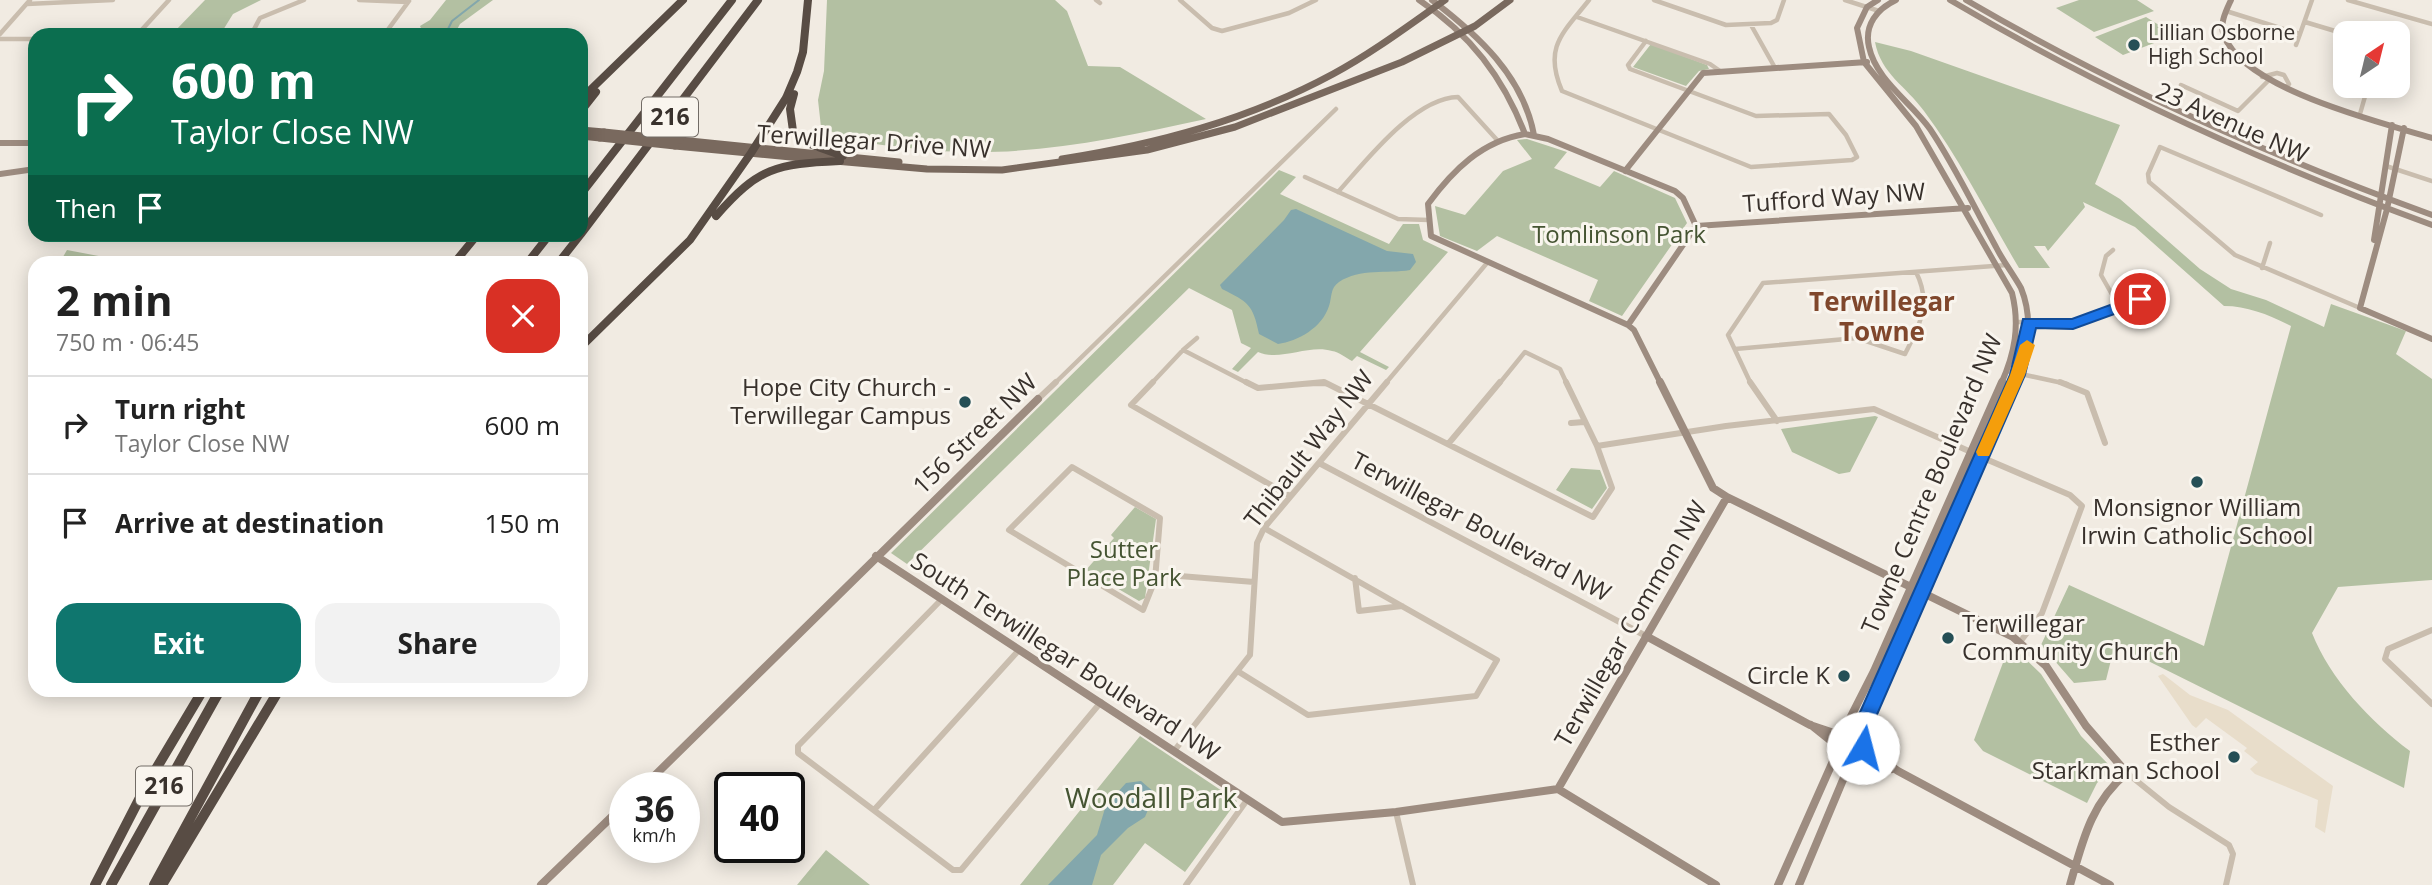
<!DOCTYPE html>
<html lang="en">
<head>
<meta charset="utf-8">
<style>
	body { margin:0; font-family:"Open Sans",sans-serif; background:#f2f2f2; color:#222; height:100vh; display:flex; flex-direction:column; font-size:26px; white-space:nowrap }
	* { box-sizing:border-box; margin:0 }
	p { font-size:23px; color:#767676 }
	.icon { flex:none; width:38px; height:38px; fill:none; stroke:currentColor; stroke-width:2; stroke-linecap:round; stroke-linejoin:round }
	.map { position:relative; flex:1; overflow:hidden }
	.details { position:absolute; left:28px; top:256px; width:560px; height:441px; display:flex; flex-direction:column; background:#fff; border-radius:21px; box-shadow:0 4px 18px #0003 }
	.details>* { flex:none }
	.hud { position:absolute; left:28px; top:28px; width:560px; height:214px; border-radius:21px; box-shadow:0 4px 18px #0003; background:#0b6e4f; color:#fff; overflow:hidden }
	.needle { width:46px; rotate:35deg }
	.buttons { position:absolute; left:2333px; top:21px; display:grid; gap:14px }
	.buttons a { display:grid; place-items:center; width:77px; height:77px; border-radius:14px; background:#fff; box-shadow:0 4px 18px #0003; font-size:35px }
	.speed { position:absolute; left:609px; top:772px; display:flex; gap:14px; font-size:35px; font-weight:700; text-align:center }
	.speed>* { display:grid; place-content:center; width:91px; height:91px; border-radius:50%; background:#fff; box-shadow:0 4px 18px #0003; line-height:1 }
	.speed small { font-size:18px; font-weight:400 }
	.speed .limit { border:4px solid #111; border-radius:10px; background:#fff; color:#111 }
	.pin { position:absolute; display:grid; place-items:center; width:60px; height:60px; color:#fff; margin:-30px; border:4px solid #fff; border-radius:50%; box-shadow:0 2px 7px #0007 }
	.me { position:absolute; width:77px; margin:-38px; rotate:8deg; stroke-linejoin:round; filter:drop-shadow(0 0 5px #0008) }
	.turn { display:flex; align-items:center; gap:24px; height:147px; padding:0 28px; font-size:32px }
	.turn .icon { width:91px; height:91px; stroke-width:2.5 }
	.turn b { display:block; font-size:49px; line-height:60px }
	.then { display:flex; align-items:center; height:66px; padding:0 28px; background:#0003; gap:14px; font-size:26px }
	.round { display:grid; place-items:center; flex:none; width:74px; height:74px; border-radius:21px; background:#f2f2f2 }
	.headline { display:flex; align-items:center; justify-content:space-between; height:119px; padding:0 28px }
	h1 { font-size:42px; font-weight:700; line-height:52px }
	.cta { display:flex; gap:14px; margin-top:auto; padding:14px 28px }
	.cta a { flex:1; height:80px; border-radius:21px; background:#0f766e; color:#fff; font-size:28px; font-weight:700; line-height:80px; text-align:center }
	.cta a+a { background:#f2f2f2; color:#222 }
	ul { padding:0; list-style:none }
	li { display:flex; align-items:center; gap:21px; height:98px; padding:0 28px; border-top:2px solid #e0e0e0 }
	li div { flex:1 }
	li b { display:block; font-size:26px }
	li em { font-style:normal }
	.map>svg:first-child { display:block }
	.green { fill:#b3c0a2 }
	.plaza { fill:#e8ddca }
	.water { fill:#83a7ac }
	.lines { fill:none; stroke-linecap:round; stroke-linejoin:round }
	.stream { stroke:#83a7ac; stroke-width:2 }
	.street-far1 { stroke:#c9bdae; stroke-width:4.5 }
	.street { stroke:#c9bdae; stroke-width:6 }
	.secondary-far1 { stroke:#9d8c80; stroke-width:6 }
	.secondary { stroke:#9d8c80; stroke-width:8 }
	.primary { stroke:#79695e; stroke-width:7 }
	.highway-far1 { stroke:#584c44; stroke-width:8 }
	.highway { stroke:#584c44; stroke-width:10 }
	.primary-bridge { stroke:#79695e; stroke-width:7 }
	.route { fill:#1a73e8; stroke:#114b97; stroke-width:2 }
	.slow { fill:#f59e0b }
	.poi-dot { fill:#254f56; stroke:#f9f5ee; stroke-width:2.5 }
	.labels { text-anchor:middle; stroke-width:6; stroke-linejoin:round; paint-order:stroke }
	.far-poi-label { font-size:21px; fill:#38312c; stroke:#f9f5ee; text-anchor:start }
	.shield { fill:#f9f5ee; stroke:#726c66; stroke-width:2 }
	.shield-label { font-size:23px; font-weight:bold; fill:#38312c }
	.street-label { font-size:24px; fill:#38312c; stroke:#f9f5ee }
	.park-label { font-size:24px; fill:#455432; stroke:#f9f5ee }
	.poi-label { font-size:24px; fill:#38312c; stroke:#f9f5ee; text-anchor:end }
	.neighbourhood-label { font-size:26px; font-weight:bold; fill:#80472c; stroke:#f9f5ee }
	.near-park-label { font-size:28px; fill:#455432; stroke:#f9f5ee }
</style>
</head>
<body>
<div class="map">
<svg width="2432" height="885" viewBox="0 0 2432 885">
	<rect width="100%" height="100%" fill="#f1ebe2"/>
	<!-- green -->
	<path class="green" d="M205,0H261L233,14L220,35H144L174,32Z
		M446,0H493L460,24L454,35H424L420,26L430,20Z
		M827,0H1055L1067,11L1088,66L1120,67L1206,119C1103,141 1015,161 909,148C873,144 853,142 821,127L818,100L824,71Z
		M2079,0H2137L2154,11L2094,32L2056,8Z
		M2146,17L2175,35L2123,55L2095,37Z
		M1875,42L1911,51L2120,125L2095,184L2120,199L2200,269L2231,289L2266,300L2324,327L2331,304L2406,331L2396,354L2432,379V580L2338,587L2312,633C2330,679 2371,722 2410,751L2404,788L2124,649L2113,652L2106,680L2074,683L2041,645L2069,585L2204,646L2291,326C2269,315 2248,306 2224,306L2135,227L2083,202L2085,207L2048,251L2045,246H2034L2050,268H2019C1988,216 1960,159 1924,111C1906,86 1881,74 1875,42Z
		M1651,44L1707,65L1709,69L1699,71L1686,86L1633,67Z
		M1527,139L1567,152L1554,168L1600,187L1614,171L1675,198L1687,223L1622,316L1589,301L1598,280L1497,236L1477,251L1440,236L1435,206L1465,215L1503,171L1532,159L1517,140Z
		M1279,170L1296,177L1280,194L1389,244L1403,224H1419L1423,240L1448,252L1360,352L1389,367L1386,370L1357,356L1352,361C1346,358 1339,352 1332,351C1308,344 1280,362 1258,352L1238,372L1232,369L1251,348L1241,343L1232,310L1189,288L907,564L891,553Z
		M67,250L130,262H60Z
		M1875,416L1878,417L1850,472L1839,474L1792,452L1781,429Z
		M1571,468L1600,470L1607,488L1592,509L1556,490Z
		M1135,507L1156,519L1145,598L1139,601L1086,570L1114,538L1111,535Z
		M2010,644L2041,674L2081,736L2109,765L2108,773L2097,783L2087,803L1983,751L1974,740Z
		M1140,736L1237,801L1185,872L1145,843L1113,885H1020Z
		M826,850L870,885H797Z"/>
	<!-- plaza -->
	<path class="plaza" d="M2163,674L2190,695L2228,710L2333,786L2325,833L2315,827L2318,800L2255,774L2250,769L2258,762L2244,751L2247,748L2206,718L2196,728L2192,725L2158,676Z"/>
	<!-- water -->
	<path class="water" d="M1296,209L1387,251L1413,254L1416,262L1410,270C1387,274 1360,268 1339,282C1330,288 1332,297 1329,306C1322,328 1298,341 1278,344L1259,334C1253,304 1248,302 1222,289L1220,285L1284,220L1291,210Z
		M1141,781L1155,793L1145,817L1128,828L1101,855L1092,885H1048L1097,835L1106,805L1126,783Z"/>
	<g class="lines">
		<!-- stream -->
		<path class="stream" d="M445,35L452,21L479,0"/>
		<!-- street-far1 -->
		<path class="street-far1" d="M359,0L408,2
			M1096,0L1100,3
			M1180,0L1212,28L1222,31L1289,13L1316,0
			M1589,0C1563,33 1543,47 1562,91L1751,167L1852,160L1857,157L1846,135L1829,114L1756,116L1630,69L1628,65L1646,41
			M1654,0L1726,25L1771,23L1777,20L1784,0
			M1845,0L1879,11
			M2348,0L2432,24
			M27,4L113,0
			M2226,11L2300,34L2312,0
			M1577,17L1710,64L1720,71
			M2305,22L2345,34
			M1751,25L1774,66
			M0,34L30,0
			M137,35L169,0
			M251,35L260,18L304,0
			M384,35L409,1
			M0,39H35
			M2296,45L2300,34
			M2262,77L2277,73L2284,75L2289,84L2285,87
			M2181,85L2238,111L2269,80
			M2360,114L2368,86
			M2386,166L2432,181
			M1305,177L1398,219L1429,220
			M1338,192C1366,161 1414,98 1458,97L1498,141
			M2321,215L2160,147L2148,174L2149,182L2235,255L2360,308
			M2113,250L2106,256L2101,275L2118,305
			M2262,268L2270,243
			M2018,322L2073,324L2118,305L2162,293
			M1735,349L1857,338L1905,354C1920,324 1932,304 1916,272
			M1183,350L1197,338
			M2007,371L2067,384
			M1054,384L1336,109
			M1151,384L1183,350L1249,384
			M1306,384H1328
			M1385,384L1487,263
			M1499,384L1525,352L1560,369L1567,384
			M1751,384L1728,335L1763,283L2007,265"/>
		<!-- street -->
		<path class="street" d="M1153,382L1131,405L1290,496
			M1246,382L1258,388L1324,382L1593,517L1612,488L1597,446L1566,382
			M1750,382L1777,421
			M2060,382L2087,393L2105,443
			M1038,399L1056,382
			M1571,423L1584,422
			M1449,443L1500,382
			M1597,446L1726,426L1874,409L1971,452
			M1981,457L2070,495L2082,506L2042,613L2020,642
			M1319,463L1646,636
			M1072,467L1160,518L1155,580L1143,610L1009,530Z
			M1155,574L1254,582
			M1355,578L1359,611L1402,606
			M942,599L798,746V753L953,870H961L1101,702
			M2432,630L2388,649L2385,659L2432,704
			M1239,672L1308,715L1476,696L1497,660L1264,528
			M1174,751L1250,655L1257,543L1264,528L1387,382
			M2127,773L2169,807L2229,845L2233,854L2226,885
			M874,810L1019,650
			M1396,812L1413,885
			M1186,885L1247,800"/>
		<!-- secondary-far1 -->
		<path class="secondary-far1" d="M1419,0C1470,34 1503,77 1525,134
			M1432,0C1478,35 1523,76 1534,135
			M1878,0L1867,7L1857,28L1864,62L1916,126L2012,293C2020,325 2015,353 2001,384
			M1896,0C1877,9 1864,25 1869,47C1876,80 1911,102 1930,129C1955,166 1974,207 1996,247C2003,261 2013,274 2021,288C2034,320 2028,353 2014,384
			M1950,0C2104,91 2264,163 2432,225
			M1966,0C2115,87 2270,156 2432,215
			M2231,0C2226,11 2219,24 2224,36C2246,90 2380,122 2432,138
			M2404,128L2387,209L2360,308L2432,339
			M1525,134L1548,139L1675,191L1683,198L1696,226L1628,325L1431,236L1428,204C1453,170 1482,141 1525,134Z
			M0,143H35
			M1625,171L1703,73L1867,62
			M0,174L35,169
			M1696,226L1968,208
			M2374,240L2392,125
			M1628,325L1634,330L1661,384"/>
		<!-- secondary -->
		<path class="secondary" d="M1660,382L1713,488L1727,497
			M876,556L1282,822L1396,812L1558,789
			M1646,636L1810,725L1840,735
			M1811,725L1836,745
			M1842,734L1874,671L2002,382
			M1862,745L1866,719L2015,382
			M1863,747L1898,771L2110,885
			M1859,757L1891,769
			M642,788L1038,399
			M1558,789L1727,497L2013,637L2046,666L2086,726L2127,773C2091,802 2082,843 2070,885
			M1558,789L1716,885
			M541,885L625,804
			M1778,885L1834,759L1837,738L1846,735L1854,737L1863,752L1853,759L1841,754L1836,747
			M1799,885L1845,775L1857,758"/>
		<!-- primary -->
		<path class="primary" d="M581,130L604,132
			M581,136L600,138
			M680,140L899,162
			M675,146L822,160
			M1062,159C1157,144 1248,120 1333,74C1372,53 1408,26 1445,0
			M835,161L927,169L1002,170L1147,150L1235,127L1402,62L1475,26L1510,0"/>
		<!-- highway-far1 -->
		<path class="highway-far1" d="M794,94L790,109L793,131L807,143L843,156
			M581,99L683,0
			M581,111L596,92
			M581,194L732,0
			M716,216C759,167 776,164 840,161
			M581,234L758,0
			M455,262L478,234
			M528,262L550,234
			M559,262L581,234
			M581,347L690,240L751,153L786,98L797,72L803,52L808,0"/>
		<!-- highway -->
		<path class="highway" d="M95,885L147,784L203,690
			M111,885L220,690
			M154,885L260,690
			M162,885L279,690"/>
		<!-- primary-bridge -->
		<path class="primary-bridge" d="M604,132L680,140
			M600,138L675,146"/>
	</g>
	<!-- route -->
	<path class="route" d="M2140,294L2148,299L2145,303L2073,329L2036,328L2025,375L1875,719L1870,754L1863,757L1857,754L1854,748L1857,719L2010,375L2023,319H2072Z"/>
	<!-- slow -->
	<path class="slow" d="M2027,340L2035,345L2025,375L1989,456H1978L1976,452L2010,375L2020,345Z"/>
	<!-- markers -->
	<g class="poi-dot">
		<circle cx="2134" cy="45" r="7"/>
		<circle cx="965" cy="402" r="7"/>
		<circle cx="2197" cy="482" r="7"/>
		<circle cx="1948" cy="638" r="7"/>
		<circle cx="1844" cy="676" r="7"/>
		<circle cx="2234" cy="757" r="7"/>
	</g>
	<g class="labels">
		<!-- far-poi labels -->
		<g class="far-poi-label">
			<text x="2148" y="40">Lillian Osborne<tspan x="2148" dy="24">High School</tspan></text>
		</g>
		<!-- shield labels -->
		<g class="shield">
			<rect x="642" y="97.5" width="56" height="39" rx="5"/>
			<rect x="136" y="766.5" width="56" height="39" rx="5"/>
		</g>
		<g class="shield-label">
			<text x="670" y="125">216</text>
			<text x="164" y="794">216</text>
		</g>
		<!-- street labels -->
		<g class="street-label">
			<text transform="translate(2232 123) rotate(24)" y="8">23 Avenue NW</text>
			<text transform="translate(874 142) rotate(4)" y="8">Terwillegar Drive NW</text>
			<text transform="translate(1834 198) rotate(-4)" y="8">Tufford Way NW</text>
			<text transform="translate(975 434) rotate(-44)" y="8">156 Street NW</text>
			<text transform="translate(1309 449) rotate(-52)" y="8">Thibault Way NW</text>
			<text transform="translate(1932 484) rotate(-67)" y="8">Towne Centre Boulevard NW</text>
			<text transform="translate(1481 527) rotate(28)" y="8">Terwillegar Boulevard NW</text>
			<text transform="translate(1631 624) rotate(-60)" y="8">Terwillegar Common NW</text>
			<text transform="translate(1065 657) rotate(33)" y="8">South Terwillegar Boulevard NW</text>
		</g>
		<!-- park labels -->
		<g class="park-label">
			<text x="1619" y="243">Tomlinson Park</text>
			<text x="1124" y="558">Sutter<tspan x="1124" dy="28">Place Park</tspan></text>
		</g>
		<!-- poi labels -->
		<g class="poi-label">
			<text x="951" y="396">Hope City Church -<tspan x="951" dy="28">Terwillegar Campus</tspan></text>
			<text x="2197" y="516" text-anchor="middle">Monsignor William<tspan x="2197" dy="28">Irwin Catholic School</tspan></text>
			<text x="1962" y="632" text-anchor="start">Terwillegar<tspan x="1962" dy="28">Community Church</tspan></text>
			<text x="1830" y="684">Circle K</text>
			<text x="2220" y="751">Esther<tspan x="2220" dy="28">Starkman School</tspan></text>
		</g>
		<!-- neighbourhood labels -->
		<g class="neighbourhood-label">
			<text x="1882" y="311">Terwillegar<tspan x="1882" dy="30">Towne</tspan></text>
		</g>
		<!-- near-park labels -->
		<g class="near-park-label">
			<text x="1151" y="808">Woodall Park</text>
		</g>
	</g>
</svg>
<div class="buttons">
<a><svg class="needle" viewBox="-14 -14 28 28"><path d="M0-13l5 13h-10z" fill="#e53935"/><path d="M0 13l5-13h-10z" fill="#767676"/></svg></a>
</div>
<div class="speed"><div>36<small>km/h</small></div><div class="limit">40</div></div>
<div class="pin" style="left:2140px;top:299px;background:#d93025"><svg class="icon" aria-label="arrive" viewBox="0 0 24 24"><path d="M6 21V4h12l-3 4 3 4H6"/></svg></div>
<svg class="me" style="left:1863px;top:748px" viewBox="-20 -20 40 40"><circle r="19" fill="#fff"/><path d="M0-13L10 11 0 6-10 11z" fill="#1a73e8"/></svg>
<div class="hud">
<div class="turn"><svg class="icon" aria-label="right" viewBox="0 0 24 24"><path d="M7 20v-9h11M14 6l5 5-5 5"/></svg><div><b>600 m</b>Taylor Close NW</div></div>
<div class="then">Then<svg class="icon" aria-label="arrive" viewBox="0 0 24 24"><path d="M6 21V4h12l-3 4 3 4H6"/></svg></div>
</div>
<section class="details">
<div class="headline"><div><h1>2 min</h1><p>750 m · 06:45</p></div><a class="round" style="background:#d93025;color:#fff"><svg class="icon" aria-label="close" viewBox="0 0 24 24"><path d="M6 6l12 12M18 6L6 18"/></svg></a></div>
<ul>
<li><svg class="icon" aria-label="right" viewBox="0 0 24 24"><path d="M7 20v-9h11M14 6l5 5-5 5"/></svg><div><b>Turn right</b><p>Taylor Close NW</p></div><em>600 m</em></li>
<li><svg class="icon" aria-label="arrive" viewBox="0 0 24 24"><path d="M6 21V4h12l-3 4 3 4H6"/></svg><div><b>Arrive at destination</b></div><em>150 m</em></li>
</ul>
<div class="cta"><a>Exit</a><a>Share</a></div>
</section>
</div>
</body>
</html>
